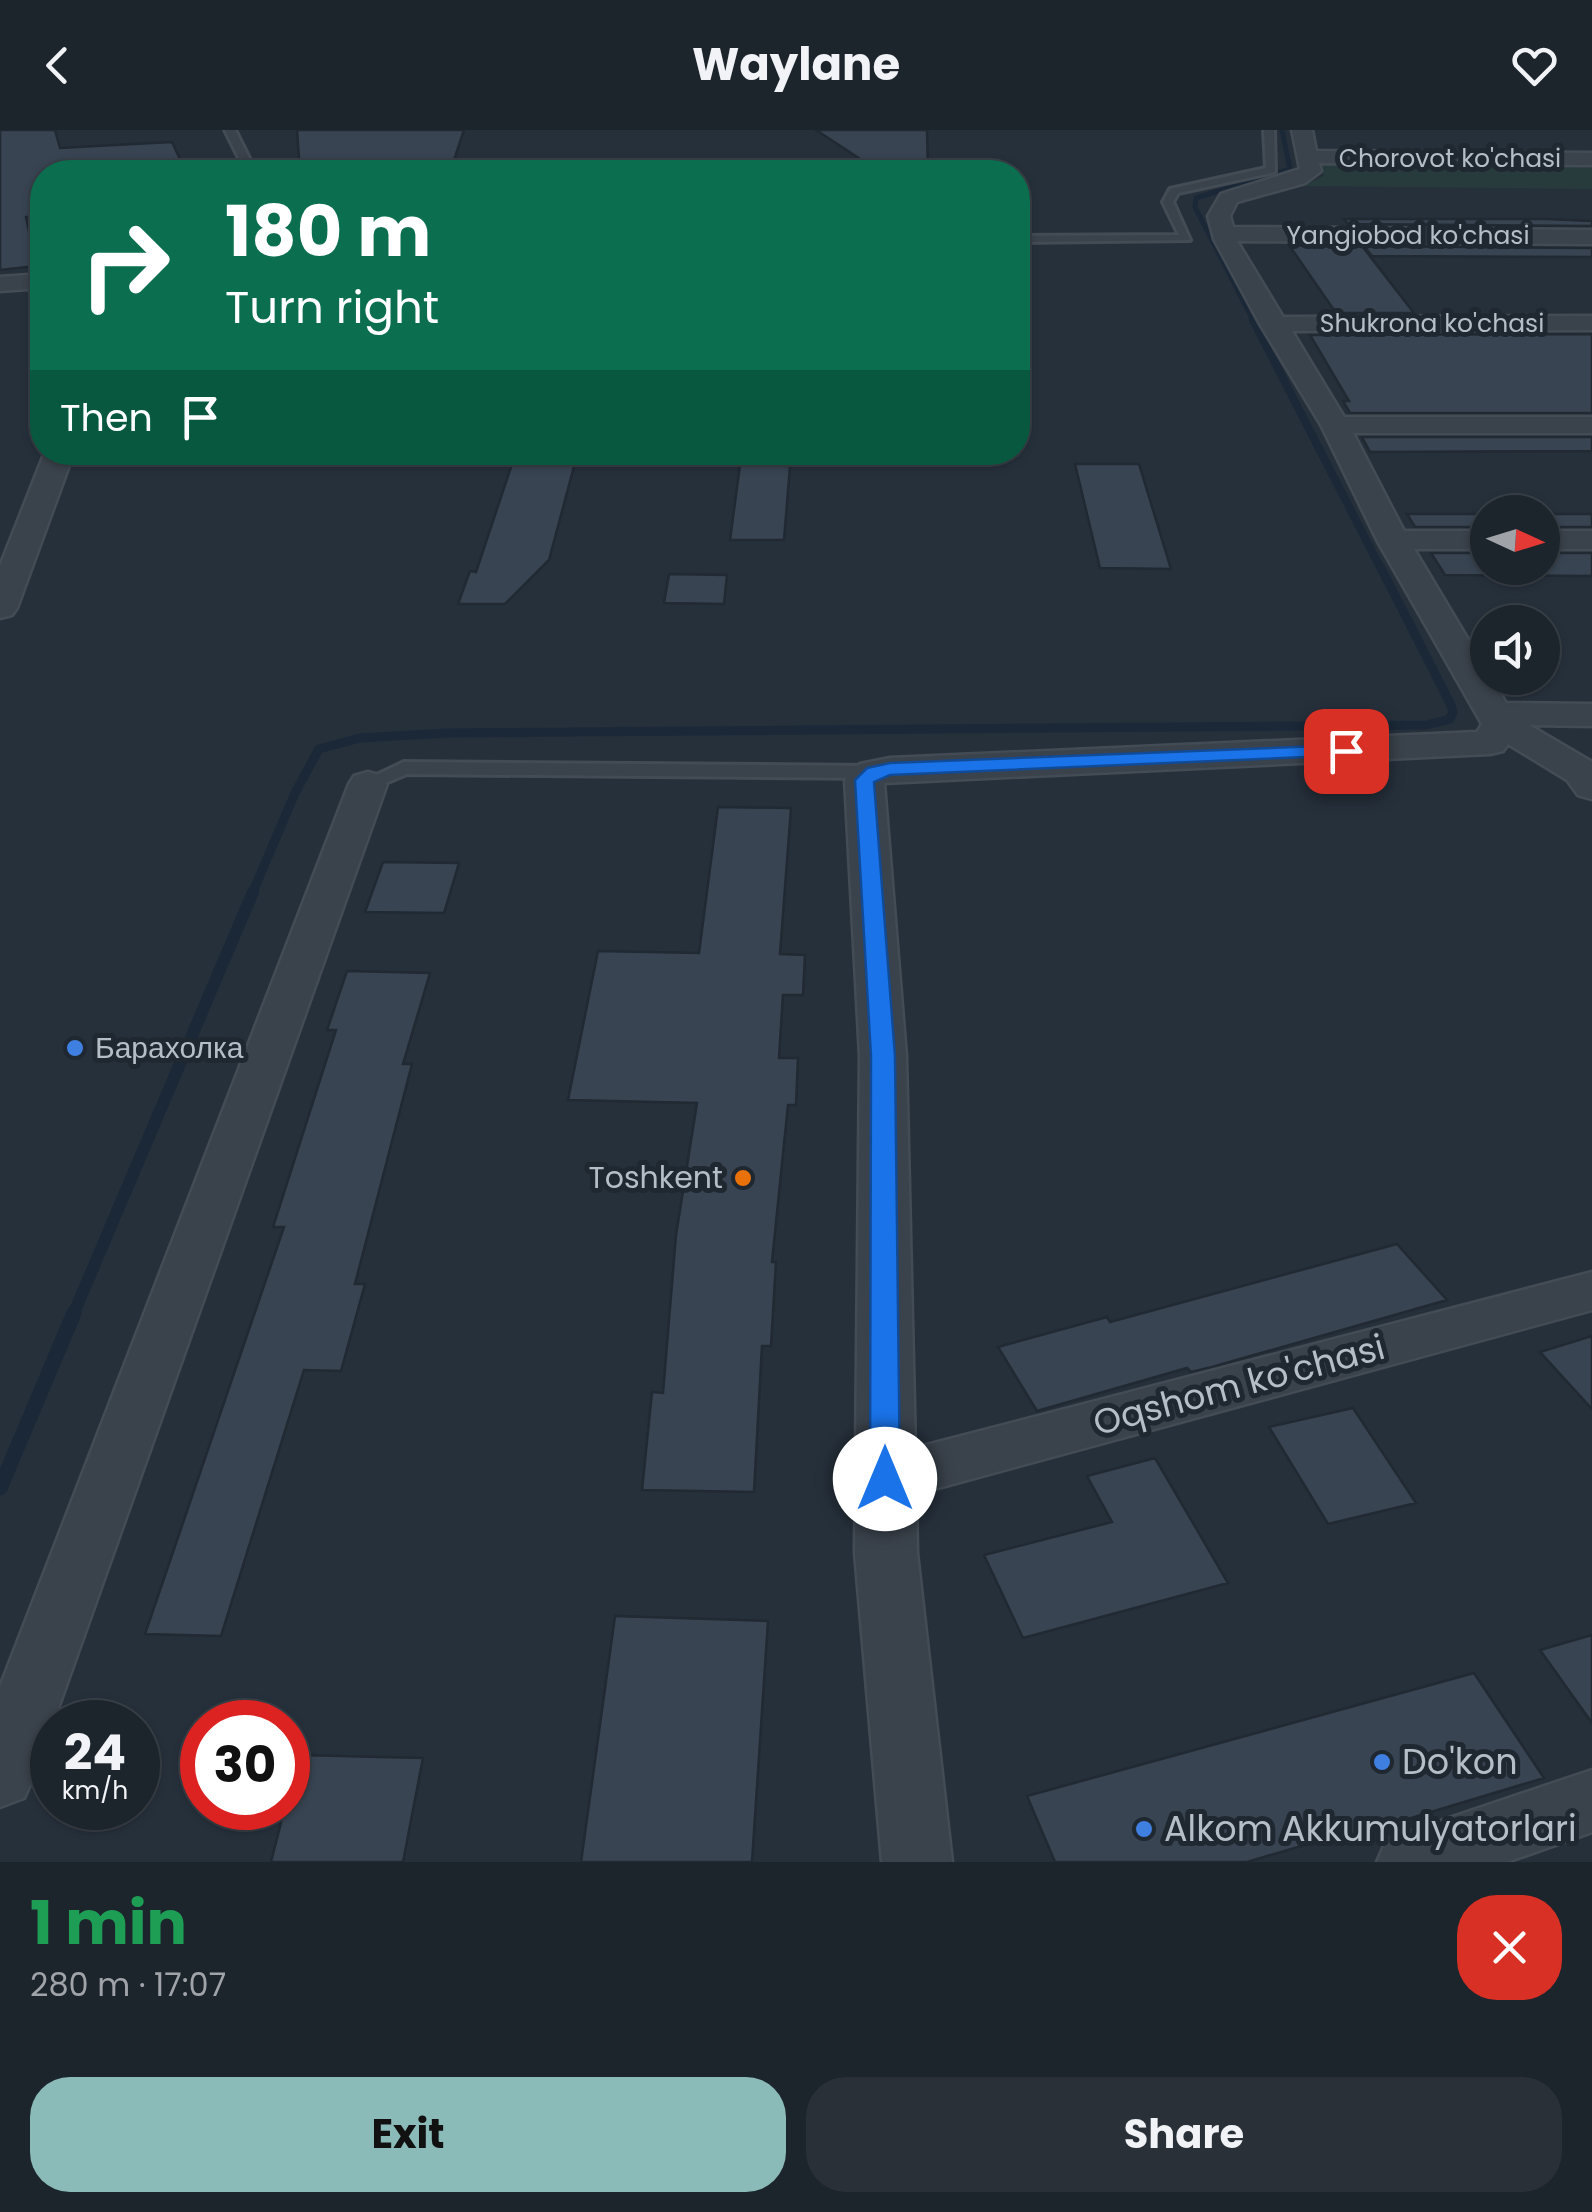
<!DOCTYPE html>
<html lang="en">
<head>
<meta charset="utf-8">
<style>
	body { margin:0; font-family:Poppins,sans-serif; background:#293038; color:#f1f3f6; height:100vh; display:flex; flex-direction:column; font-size:38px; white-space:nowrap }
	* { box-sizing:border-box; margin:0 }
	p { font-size:32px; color:#a0a4a9 }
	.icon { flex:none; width:55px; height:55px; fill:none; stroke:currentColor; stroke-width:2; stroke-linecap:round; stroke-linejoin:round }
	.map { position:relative; height:1732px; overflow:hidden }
	.drawer { display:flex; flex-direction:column; background:#1c242c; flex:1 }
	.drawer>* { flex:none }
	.banner { position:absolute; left:30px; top:30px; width:1000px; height:305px; border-radius:40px; box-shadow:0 2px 8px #0004,0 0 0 2px #3a4148; background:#0b6e4f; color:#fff; overflow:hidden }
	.needle { width:65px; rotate:94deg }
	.fabs { position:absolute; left:1470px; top:365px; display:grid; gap:20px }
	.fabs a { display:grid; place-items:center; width:90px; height:90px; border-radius:50%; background:#1c242c; box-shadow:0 2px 8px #0004,0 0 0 2px #3a4148; font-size:50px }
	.speed { position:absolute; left:30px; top:1570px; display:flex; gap:20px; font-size:50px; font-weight:700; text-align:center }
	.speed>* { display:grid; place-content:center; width:130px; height:130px; border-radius:50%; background:#1c242c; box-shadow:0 2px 8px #0004,0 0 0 2px #3a4148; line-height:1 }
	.speed small { font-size:25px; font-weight:400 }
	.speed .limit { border:15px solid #d22; background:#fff; color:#111 }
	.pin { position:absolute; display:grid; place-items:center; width:85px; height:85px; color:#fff; margin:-42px; border-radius:20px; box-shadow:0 5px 15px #0006 }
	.me { position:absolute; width:110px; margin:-55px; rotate:0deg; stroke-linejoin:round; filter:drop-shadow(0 0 8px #0008) }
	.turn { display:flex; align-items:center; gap:35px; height:210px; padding:0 30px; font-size:45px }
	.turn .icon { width:130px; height:130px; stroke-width:2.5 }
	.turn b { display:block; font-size:70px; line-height:85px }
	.then { display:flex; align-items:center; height:95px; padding:0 30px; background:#0003; gap:20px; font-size:38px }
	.round { display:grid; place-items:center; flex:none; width:105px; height:105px; border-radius:40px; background:#293038 }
	.overview { display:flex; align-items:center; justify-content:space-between; height:170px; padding:0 30px }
	h1 { font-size:60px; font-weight:700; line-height:75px; color:#1e9e55 }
	.cta { display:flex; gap:20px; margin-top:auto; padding:20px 30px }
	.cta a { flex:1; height:115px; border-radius:40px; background:#8bbbb9; color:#111; font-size:40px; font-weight:700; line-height:115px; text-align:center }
	.cta a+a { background:#293038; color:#f1f3f6 }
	header { display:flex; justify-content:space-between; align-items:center; height:130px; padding:0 30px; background:#1c242c; font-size:45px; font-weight:700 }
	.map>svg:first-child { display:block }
	.green { fill:#283b3c }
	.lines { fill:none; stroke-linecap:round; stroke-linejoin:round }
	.stream-far4 { stroke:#1a2838; stroke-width:5 }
	.stream-far3 { stroke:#1a2838; stroke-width:8 }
	.stream-far2 { stroke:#1a2838; stroke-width:9 }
	.stream-far1 { stroke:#1a2838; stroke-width:12 }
	.stream { stroke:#1a2838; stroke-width:15 }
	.building { fill:#384452; stroke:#212932; stroke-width:2.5 }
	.service-casing { stroke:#434b54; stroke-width:6 }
	.minor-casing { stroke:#434b54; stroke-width:5 }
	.service { fill:#3a424b; fill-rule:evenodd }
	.minor { fill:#3a424b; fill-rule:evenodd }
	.route { fill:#1a73e8; stroke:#114b97; stroke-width:2.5 }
	.shop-dot { fill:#3f7fe0; stroke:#1f2730; stroke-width:4 }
	.food-dot { fill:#e8710a; stroke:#1f2730; stroke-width:4 }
	.labels { text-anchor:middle; stroke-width:10; stroke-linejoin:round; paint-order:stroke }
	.far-street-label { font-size:25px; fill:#b5bdc7; stroke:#1f2730 }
	.poi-label { font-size:30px; fill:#b5bdc7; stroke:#1f2730; text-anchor:start }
	.near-street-label { font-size:35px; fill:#b5bdc7; stroke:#1f2730 }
	.near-poi-label { font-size:35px; fill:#b5bdc7; stroke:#1f2730; text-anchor:start }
</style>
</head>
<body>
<header><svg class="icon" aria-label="back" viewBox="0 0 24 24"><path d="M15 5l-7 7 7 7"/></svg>Waylane<svg class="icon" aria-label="heart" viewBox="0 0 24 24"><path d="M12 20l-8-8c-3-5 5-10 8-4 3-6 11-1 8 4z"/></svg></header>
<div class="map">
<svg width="1592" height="1732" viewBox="0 0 1592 1732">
	<rect width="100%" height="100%" fill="#26303b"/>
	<!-- green -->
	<path class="green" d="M1319,31L1592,33V59L1303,56L1324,46Z"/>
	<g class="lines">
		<!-- stream-far4 -->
		<path class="stream-far4" d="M1254,192L1195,77L1196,68L1290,39L1282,0"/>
		<!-- stream-far3 -->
		<path class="stream-far3" d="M1253,190L1382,441"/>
		<!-- stream-far2 -->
		<path class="stream-far2" d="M252,764L295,663L319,619L360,608L447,603L1427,595L1450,589L1453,582L1450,573L1381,438"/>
		<!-- stream-far1 -->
		<path class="stream-far1" d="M73,1185L253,762"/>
		<!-- stream -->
		<path class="stream" d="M0,1358L74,1183"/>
	</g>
	<!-- building -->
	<path class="building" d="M0,0H55L60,18L172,12L186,42H42V85L26,87L36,136L0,140Z
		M297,0H464L450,42H300Z
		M816,0H927L928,42H880Z
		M1344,89H1546L1592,91V96L1348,94Z
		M1289,115L1362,116L1414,183H1336Z
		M1364,116L1592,118V127L1372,126Z
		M1592,204V283H1350L1343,271H1349L1310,205Z
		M1362,307H1592V321L1370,322Z
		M514,328L576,329L549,430L505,474H458L470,441L476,442Z
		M1075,334H1139L1171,439L1100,438Z
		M740,335L790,336L784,410H730Z
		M1407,384H1488V397H1415Z
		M1542,384H1592V397H1542Z
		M1431,423H1488V438H1542V423H1592V446L1445,445Z
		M669,444L727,445L724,474L664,473Z
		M718,677L791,678L780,824L805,825L803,865H783L779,928H798L796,975H788L772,1132H776L771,1216H762L754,1362L642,1360L652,1262L663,1263L676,1105L697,973L568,970L598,821L699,823Z
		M383,732L459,733L444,783L365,782Z
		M347,841L430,843L403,934H412L355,1154H365L341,1241L304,1240L221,1506L145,1504L284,1097H273L336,900H327Z
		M1397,1114L1447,1170L1212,1237L1191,1242L1187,1238L1037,1281L998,1217L1107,1187L1110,1192Z
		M1592,1206V1279L1540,1222Z
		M1353,1278L1416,1373L1328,1394L1269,1297Z
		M1155,1328L1228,1453L1023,1508L984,1425L1112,1392L1087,1346Z
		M615,1486L768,1491L752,1732H581Z
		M1592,1505V1593L1540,1520Z
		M1474,1543L1544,1648L1338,1710L1335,1706L1247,1732H1055L1027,1666Z
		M298,1625L423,1628L403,1732H271Z"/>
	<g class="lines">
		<!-- service casing -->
		<g class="service-casing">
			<path id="service" d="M225,0H235L256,42H246Z
				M1264,0H1274L1275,42L1178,63L1173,72L1190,110L1018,112V106L1179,105L1163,72L1170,59L1266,38Z
				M404,632L874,636L884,642L874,648L407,644L368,660L358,654Z"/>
		</g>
		<!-- minor casing -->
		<g class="minor-casing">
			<path id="minor" d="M1292,0H1312L1316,21L1592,23V35L1319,33L1321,41L1305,53L1237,72L1230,86L1233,97L1592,100V114L1237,111L1283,187L1592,186V200L1292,201L1344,287H1592V303H1353L1404,401H1488V419H1414L1506,573L1592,574V596L1529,595L1592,632V669L1578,665L1567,650L1508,614L1503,621L1490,624L884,653L906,926L915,1318L1592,1142V1180L916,1364L917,1423L952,1732H882L855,1423L860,926L845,650L860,634L890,628L1477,602L1482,594L1377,410L1321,295L1260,194L1214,109L1208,86L1221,64L1300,39Z
				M42,144V158L0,161V147Z
				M45,322H74L17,478L12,485L0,488V436Z
				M1542,401H1592V419H1542Z
				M368,642L382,646L387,654L34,1646L24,1668L0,1677V1557L349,654L354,646Z
				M1592,1640V1702L1507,1732H1377L1387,1709Z"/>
		</g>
		<!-- service -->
		<use href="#service" class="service"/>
		<!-- minor -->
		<use href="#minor" class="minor"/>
	</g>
	<!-- route -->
	<path class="route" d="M1346,615L1355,621L1352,625L890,645L874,652L895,926L900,1349L896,1357L885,1361L875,1357L870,1349L871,926L855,650L867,638L890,633Z"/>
	<!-- markers -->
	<g class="shop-dot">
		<circle cx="75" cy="918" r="10"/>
		<circle cx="1382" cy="1632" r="10"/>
		<circle cx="1144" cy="1699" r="10"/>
	</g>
	<circle class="food-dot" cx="743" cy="1048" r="10"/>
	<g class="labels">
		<!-- far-street labels -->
		<g class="far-street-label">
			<text x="1450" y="37">Chorovot ko'chasi</text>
			<text x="1408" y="114">Yangiobod ko'chasi</text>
			<text x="1432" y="202">Shukrona ko'chasi</text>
		</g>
		<!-- poi labels -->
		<g class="poi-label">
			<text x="95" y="928">Барахолка</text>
			<text x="723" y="1058" text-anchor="end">Toshkent</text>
		</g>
		<!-- near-street labels -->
		<g class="near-street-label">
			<text transform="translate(1239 1255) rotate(-15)" y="12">Oqshom ko'chasi</text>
		</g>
		<!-- near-poi labels -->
		<g class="near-poi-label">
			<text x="1402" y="1644">Do'kon</text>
			<text x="1164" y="1711">Alkom Akkumulyatorlari</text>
		</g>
	</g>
</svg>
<div class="fabs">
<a><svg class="needle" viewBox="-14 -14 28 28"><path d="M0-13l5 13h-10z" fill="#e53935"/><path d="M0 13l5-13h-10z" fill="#a0a4a9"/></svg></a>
<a><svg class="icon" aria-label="sound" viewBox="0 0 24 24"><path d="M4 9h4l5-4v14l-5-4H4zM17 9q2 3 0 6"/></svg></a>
</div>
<div class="speed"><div>24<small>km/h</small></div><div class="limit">30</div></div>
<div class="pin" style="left:1346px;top:621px;background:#d93025"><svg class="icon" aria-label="arrive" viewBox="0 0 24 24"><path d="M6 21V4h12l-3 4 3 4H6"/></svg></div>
<svg class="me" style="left:885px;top:1349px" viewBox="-20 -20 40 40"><circle r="19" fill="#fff"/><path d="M0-13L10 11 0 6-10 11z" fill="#1a73e8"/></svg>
<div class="banner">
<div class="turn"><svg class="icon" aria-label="right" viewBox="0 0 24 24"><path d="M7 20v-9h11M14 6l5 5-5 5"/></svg><div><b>180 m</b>Turn right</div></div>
<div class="then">Then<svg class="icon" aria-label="arrive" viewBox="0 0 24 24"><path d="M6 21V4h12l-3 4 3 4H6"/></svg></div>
</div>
</div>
<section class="drawer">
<div class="overview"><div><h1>1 min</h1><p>280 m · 17:07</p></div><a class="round" style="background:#d93025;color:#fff"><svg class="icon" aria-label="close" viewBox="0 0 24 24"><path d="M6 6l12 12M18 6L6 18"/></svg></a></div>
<div class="cta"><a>Exit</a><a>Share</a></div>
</section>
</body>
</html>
